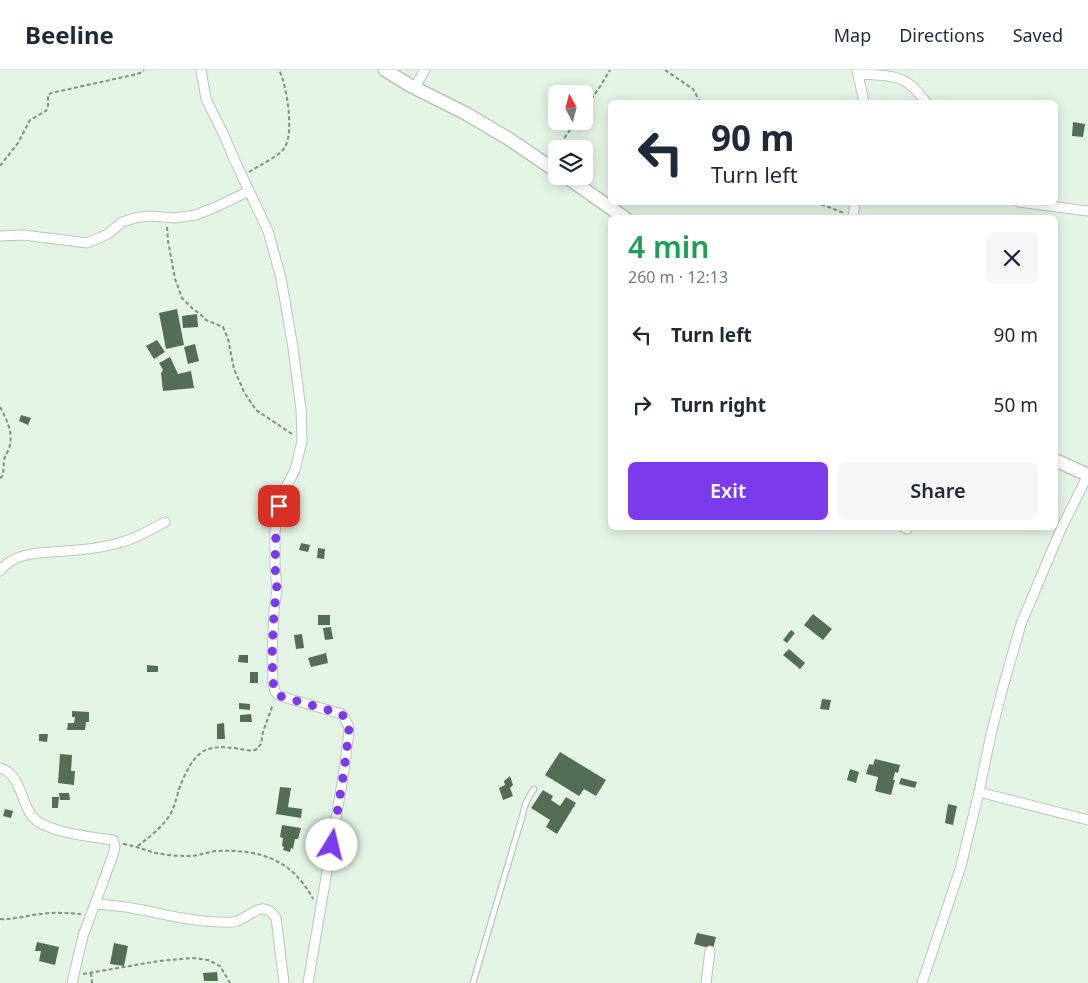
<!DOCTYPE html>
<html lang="en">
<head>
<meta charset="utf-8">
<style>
	body { margin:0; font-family:"Noto Sans",sans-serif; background:#f6f6f7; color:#1f2937; height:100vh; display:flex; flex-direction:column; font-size:19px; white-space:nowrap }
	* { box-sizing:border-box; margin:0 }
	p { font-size:16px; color:#747a83 }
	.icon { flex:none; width:28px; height:28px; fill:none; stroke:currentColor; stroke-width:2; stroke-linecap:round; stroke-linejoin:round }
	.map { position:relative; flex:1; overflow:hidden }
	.sheet { position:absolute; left:608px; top:145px; width:450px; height:315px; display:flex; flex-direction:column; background:#fff; border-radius:8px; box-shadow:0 2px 12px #0003 }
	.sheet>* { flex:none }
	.banner { position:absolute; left:608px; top:30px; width:450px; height:105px; border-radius:8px; box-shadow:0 2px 12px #0003; background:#fff; color:#1f2937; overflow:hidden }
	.needle { width:32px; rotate:353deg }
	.buttons { position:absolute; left:548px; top:15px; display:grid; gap:10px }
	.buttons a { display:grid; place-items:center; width:45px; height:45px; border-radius:8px; background:#fff; box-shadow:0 2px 12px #0003; font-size:25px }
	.pin { position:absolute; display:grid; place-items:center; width:42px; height:42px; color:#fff; margin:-21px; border-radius:10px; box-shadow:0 2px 8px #0006 }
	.me { position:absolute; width:55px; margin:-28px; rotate:9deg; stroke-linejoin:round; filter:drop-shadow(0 0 4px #0008) }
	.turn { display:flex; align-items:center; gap:18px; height:105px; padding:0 20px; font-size:22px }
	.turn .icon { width:65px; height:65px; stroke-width:2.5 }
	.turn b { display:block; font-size:35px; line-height:42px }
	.round { display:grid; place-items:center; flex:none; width:52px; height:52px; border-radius:8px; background:#f6f6f7 }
	.headline { display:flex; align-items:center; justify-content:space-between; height:85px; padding:0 20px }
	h1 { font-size:30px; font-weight:600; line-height:38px; color:#1e9e55 }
	.cta { display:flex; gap:10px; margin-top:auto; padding:10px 20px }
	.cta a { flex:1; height:58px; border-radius:8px; background:#7c3aed; color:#fff; font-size:20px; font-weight:600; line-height:58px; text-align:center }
	.cta a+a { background:#f6f6f7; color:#1f2937 }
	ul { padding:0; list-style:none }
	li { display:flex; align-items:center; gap:15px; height:70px; padding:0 20px }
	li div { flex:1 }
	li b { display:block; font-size:19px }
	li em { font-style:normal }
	header { display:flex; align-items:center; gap:30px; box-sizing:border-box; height:70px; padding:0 25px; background:#fff; border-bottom:1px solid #e0e1e3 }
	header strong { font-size:24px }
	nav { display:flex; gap:28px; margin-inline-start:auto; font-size:18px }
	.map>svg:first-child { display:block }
	.building { fill:#546d57 }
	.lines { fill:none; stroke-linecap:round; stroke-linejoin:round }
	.lane-casing { stroke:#b7c7b9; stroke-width:7 }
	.street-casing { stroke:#b7c7b9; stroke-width:11 }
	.secondary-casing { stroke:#b7c7b9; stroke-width:15 }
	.path { stroke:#838f84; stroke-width:2; stroke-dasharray:4 2.5; stroke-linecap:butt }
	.lane { stroke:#fff; stroke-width:4.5 }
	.street { stroke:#fff; stroke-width:9 }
	.secondary { stroke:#fff; stroke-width:12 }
	.route { stroke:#7c3aed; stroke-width:9; stroke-dasharray:0 16.2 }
</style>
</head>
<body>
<header>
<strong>Beeline</strong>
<nav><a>Map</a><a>Directions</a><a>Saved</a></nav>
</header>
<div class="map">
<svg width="1088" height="913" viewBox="0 0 1088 913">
	<rect width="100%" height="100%" fill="#e3f4e5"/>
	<!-- building -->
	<path class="building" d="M1073,52L1085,54L1083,67L1072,66Z
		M177,239L184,275L166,279L159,243Z
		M197,244L198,257L183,258L182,246Z
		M157,270L165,282L154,289L146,276Z
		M195,274L199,291L188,294L184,277Z
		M170,287L178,304L191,301L194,318L163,321L161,303L163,300L159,293Z
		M21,345L31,348L28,355L19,351Z
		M301,473L310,475L308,482L299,480Z
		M318,478L325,479L324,489L317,488Z
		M813,544L832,559L823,570L804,555Z
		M318,545H330V555H318Z
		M331,557L333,569L325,570L323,558Z
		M791,560L795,563L787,573L783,570Z
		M302,564L304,578L296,579L294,565Z
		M789,579L805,593L800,599L783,585Z
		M326,583L328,593L311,597L308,588Z
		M239,585H248V593L238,592Z
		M147,595L158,596V602H147Z
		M250,602H258V613H250Z
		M822,629L831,630L829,640L820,639Z
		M239,633L250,634V640L239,639Z
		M72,641L89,642V652H86L85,660H67L68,653H74L75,647H72Z
		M251,644L252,652H240V645Z
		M224,653L225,669H217V654Z
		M39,664H48L47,672L39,671Z
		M560,682L606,710L596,726L584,719L579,726L545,705Z
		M60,684L72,685L71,701H75L74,715L58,713Z
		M875,689L900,695L898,703L895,702L893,710H895L891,725L875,721L878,707L866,704L869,694L873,695Z
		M850,699L859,702L856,713L847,710Z
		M510,706L513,715L510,718L513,726L503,730L499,718L505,715L504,711Z
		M901,708L917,712L915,718L899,714Z
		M280,717L291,718L288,737L302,739L301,748L276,744Z
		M543,720L553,726L551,730L560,736L566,727L576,733L557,764L546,757L550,750L531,738Z
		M59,723H69L70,730H60Z
		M52,727H59L58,738H52Z
		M948,734L957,736L953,755L945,753Z
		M5,739L13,741L11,748L3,746Z
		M282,755L301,758L298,769H295L293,779L291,778L290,782L283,780L284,777L282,776L283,768L280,767Z
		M697,863L716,867L713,879L694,874Z
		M37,872L59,877L55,895L39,891L41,881H35Z
		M114,873L128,876L124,896L110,894Z
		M217,902L218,911H204L203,903Z"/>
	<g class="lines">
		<!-- lane casing -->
		<g class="lane-casing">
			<path id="lane" d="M473,913L522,747C524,736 527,728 534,719"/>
		</g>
		<!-- street casing -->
		<g class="street-casing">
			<path id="street" d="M201,0L206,29L224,65L234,89L268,161L281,208L293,278L301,339L302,371L295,400L286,417L279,436L275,461V496L277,520L274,540L272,587L273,612L275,621L277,624L280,626L342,644L348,655L349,661L344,701L308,913
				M857,0L864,32
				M859,4C873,5 893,4 906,12C915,17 920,25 926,32
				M414,18L425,0
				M1019,132L1088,141
				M853,148L855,132
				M0,166L24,165L87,173L108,164L122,152L135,148L149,146L175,148L195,145L216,137L249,121
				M905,458L907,459
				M0,501C15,481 42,483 65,481C82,480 102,478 119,473C135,469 150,460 165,452
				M0,698C23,704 20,738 37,751C54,763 92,767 113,770L115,776L113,785L83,866L72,913
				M979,722L1088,750
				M95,834C109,835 123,836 137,839C165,844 193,852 221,852C227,852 232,853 237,851C252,846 263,828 276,848L284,913
				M706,913L710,881
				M922,913L961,796L979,722L991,664L1003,617L1021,554L1061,459L1088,405"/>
		</g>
		<!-- secondary casing -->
		<g class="secondary-casing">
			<path id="secondary" d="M385,0L411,16L465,43L509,69L556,101
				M565,106L625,148
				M1055,390L1088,405"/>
		</g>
		<!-- path -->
		<path class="path" d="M665,0L693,19L700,32
			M584,40L601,15L610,0
			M557,79L576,51
			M553,86L556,81
			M0,96L18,73L30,50L46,41L48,36V25L51,23L133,5L140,3L144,0
			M249,102C258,96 280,86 285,77C294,62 287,15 279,0
			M815,132L844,143
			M167,157L168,171L175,209L182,228L193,239L200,244L206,250L223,257L228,269L234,299L244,322L256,340L292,364
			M0,337C6,348 13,362 10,375C9,381 5,385 4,390C3,398 5,403 0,409
			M123,774C136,776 144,780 156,783C166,785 177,786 187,786C197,787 206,782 217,781C259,779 292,789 313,829
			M138,776C149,767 163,757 171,743C176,734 177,723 181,714C198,672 212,674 252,681L257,679L261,674L263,662L273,634
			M0,849C14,850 27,845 40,844C54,842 67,843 81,844
			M91,903L92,913
			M83,904L159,891L192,888L208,890L220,896L230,913"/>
		<!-- lane -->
		<use href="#lane" class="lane"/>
		<!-- street -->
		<use href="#street" class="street"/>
		<!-- secondary -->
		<use href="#secondary" class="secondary"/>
	</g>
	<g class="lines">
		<!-- route -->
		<path class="route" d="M279,436L276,461L275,496L277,520L274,540L272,587L273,612L275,621L277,624L280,626L342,644L348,654L349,661L344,701L332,775"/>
	</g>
</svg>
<div class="buttons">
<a><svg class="needle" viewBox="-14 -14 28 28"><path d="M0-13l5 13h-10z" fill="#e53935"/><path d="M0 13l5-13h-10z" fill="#747a83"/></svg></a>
<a><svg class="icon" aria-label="layers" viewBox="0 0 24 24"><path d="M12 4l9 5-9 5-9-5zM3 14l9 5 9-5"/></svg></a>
</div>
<div class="pin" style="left:279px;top:436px;background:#d93025"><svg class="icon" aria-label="arrive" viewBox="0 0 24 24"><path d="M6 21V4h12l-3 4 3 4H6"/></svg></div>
<svg class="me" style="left:332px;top:775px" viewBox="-20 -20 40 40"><circle r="19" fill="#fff"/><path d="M0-13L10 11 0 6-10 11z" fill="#7c3aed"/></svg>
<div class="banner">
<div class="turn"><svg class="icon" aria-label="left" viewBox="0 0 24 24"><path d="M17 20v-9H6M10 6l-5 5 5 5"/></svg><div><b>90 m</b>Turn left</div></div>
</div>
<section class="sheet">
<div class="headline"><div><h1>4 min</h1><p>260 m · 12:13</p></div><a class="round"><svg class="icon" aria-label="close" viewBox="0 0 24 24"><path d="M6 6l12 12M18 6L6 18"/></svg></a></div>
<ul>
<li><svg class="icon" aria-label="left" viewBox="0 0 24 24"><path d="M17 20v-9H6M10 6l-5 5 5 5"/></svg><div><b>Turn left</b></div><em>90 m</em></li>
<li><svg class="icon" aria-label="right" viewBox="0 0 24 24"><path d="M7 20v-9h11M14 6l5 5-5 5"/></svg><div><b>Turn right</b></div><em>50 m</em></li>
</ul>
<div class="cta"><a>Exit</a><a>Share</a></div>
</section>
</div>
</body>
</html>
